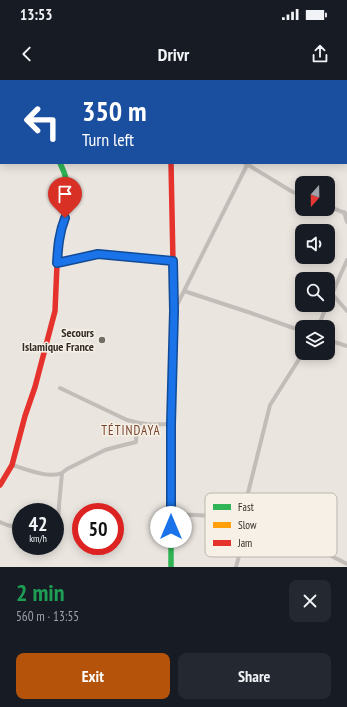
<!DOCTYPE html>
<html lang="en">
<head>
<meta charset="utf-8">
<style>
	body { margin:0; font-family:"PT Sans Narrow",sans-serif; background:#242831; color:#f1f3f6; height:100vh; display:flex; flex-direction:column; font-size:15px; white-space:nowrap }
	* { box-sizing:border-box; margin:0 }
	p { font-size:13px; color:#9ea1a6 }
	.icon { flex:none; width:22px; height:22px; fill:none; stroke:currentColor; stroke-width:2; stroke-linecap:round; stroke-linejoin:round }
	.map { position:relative; height:487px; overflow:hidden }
	.sheet { display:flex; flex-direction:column; background:#171b24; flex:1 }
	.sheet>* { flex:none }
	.hud { position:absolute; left:0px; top:0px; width:347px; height:84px; box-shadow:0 2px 10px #0003; background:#1a4fa0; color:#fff; overflow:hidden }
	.needle { width:26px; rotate:200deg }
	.buttons { position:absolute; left:295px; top:96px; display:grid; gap:8px }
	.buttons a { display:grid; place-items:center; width:40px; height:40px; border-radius:8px; background:#171b24; box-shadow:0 2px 10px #0003; font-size:20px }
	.speed { position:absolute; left:12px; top:423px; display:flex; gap:8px; font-size:20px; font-weight:700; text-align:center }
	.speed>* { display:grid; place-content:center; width:52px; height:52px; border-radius:50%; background:#171b24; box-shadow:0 2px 10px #0003; line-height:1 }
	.speed small { font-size:10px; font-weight:400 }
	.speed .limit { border:6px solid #d22; background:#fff; color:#111 }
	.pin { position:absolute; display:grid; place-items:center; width:34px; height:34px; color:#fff; margin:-41px -17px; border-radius:50% 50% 50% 0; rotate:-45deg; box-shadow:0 0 4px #0007 }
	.pin .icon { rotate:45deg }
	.me { position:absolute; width:44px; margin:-22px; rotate:0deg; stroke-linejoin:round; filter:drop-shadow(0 0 3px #0008) }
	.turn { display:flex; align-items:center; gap:14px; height:84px; padding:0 16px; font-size:18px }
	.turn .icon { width:52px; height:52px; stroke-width:2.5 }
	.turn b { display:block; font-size:28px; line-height:34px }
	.round { display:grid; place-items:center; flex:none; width:42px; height:42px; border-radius:8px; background:#242831 }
	.summary { display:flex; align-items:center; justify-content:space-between; height:68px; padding:0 16px }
	h1 { font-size:24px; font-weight:700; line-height:30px; color:#1e9e55 }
	.primary-button { display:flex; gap:8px; margin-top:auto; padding:8px 16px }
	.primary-button a { flex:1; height:46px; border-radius:8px; background:#b45309; color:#fff; font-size:16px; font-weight:700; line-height:46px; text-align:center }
	.primary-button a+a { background:#242831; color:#f1f3f6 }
	.status { display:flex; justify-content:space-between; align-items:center; height:28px; padding:0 20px; background:#171b24; direction:ltr }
	.status svg { height:11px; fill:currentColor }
	header { display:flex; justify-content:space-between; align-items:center; height:52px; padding:0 16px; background:#171b24; font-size:18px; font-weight:700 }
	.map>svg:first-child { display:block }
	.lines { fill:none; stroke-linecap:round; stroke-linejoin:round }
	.street { stroke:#c2bdb8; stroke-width:4 }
	.fast { stroke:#30b455; stroke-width:5.5 }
	.slow { stroke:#ff9f0a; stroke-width:5.5 }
	.jam { stroke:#e5322d; stroke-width:5.5 }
	.route-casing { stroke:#114b97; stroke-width:10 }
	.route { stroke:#1a73e8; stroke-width:7 }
	.poi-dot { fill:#726d67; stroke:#f6f0e6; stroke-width:1.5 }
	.labels { text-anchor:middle; stroke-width:3; stroke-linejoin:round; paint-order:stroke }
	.poi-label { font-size:12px; font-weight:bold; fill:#322c27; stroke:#f6f0e6; text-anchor:end }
	.neighbourhood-label { font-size:13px; letter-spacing:1px; fill:#76432b; stroke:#f6f0e6 }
	.key { fill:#f6f0e6; stroke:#bbb5ad; stroke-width:1 }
	.key-label { font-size:11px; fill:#322c27 }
</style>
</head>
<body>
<div class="status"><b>13:53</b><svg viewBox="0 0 49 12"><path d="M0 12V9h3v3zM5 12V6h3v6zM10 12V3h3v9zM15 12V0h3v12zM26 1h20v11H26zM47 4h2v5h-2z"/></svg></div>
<header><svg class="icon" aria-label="back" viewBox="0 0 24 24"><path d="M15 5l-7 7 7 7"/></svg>Drivr<svg class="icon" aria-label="share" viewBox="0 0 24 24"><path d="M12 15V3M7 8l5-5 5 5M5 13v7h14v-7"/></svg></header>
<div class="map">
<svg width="347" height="487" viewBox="0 0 347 487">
	<rect width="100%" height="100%" fill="#eae5df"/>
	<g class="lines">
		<!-- street -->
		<path class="street" d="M213,1V0
			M291,1V0
			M0,2H1
			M245,83L291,111L302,116
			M328,126L347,134
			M344,132L347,142
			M347,180L332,214L347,231
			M57,183L98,174L173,181
			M184,211L251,233L302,251
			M328,223L332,214
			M175,229L248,83
			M318,247L327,225
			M328,260L347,266
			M60,308L127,340C143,345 154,345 171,344
			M12,385C26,389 49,399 62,393
			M171,434L196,435L231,437L245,439L282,451L347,484
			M231,437L246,421
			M0,442L7,445L21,448
			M55,449L58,448L59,425L62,393L67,389L105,370L116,367L136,362L137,343
			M236,487L244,458L246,421L270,325L303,273"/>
		<!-- fast -->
		<path class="fast" d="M60,83C66,95 70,110 69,124C69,128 67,132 65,136
			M171,487V344L172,290"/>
		<!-- slow -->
		<path class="slow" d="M169,0V1"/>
		<!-- jam -->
		<path class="jam" d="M171,83L174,231L172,290
			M0,405L12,385L25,336L35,307L55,231L58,161L61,148L65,136"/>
	</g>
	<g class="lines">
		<!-- route casing -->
		<g class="route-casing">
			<path id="route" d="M65,138C59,153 58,167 57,183L98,174L173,181L174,231L171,344V447"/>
		</g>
		<!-- route -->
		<use href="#route" class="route"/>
	</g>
	<!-- markers -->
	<circle class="poi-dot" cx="102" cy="260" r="4"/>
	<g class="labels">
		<!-- poi labels -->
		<g class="poi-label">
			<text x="94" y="257">Secours<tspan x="94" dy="14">Islamique France</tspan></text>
		</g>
		<!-- neighbourhood labels -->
		<g class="neighbourhood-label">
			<text x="131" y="355">TÉTINDAYA</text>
		</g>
	</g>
	<!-- legend -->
	<rect x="205" y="413" width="132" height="64" rx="6" class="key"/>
	<rect x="213" y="424" width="18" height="6" fill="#30b455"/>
	<rect x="213" y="442" width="18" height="6" fill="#ff9f0a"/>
	<rect x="213" y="460" width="18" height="6" fill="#e5322d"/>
	<g class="key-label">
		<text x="238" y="431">Fast</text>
		<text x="238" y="449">Slow</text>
		<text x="238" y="467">Jam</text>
	</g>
</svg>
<div class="buttons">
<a><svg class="needle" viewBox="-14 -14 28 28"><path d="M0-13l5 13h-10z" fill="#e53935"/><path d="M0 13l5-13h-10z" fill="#9ea1a6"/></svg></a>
<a><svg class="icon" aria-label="sound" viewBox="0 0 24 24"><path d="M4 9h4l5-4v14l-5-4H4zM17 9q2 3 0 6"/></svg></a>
<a><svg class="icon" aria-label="search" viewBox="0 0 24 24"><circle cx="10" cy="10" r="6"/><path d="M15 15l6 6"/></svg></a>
<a><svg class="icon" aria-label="layers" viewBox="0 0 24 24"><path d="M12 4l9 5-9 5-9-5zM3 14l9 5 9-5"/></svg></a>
</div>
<div class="speed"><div>42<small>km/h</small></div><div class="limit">50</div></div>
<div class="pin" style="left:65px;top:138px;background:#d93025"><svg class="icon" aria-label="arrive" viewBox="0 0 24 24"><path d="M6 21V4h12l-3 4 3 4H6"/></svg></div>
<svg class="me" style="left:171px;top:447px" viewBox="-20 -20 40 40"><circle r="19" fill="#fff"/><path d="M0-13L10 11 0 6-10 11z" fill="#1a73e8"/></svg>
<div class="hud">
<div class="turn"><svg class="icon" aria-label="left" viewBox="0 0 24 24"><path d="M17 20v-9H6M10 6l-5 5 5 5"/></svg><div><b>350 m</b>Turn left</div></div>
</div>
</div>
<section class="sheet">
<div class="summary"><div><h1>2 min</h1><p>560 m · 13:55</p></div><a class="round"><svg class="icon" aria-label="close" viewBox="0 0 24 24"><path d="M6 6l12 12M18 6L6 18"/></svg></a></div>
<div class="primary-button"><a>Exit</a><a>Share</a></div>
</section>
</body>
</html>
